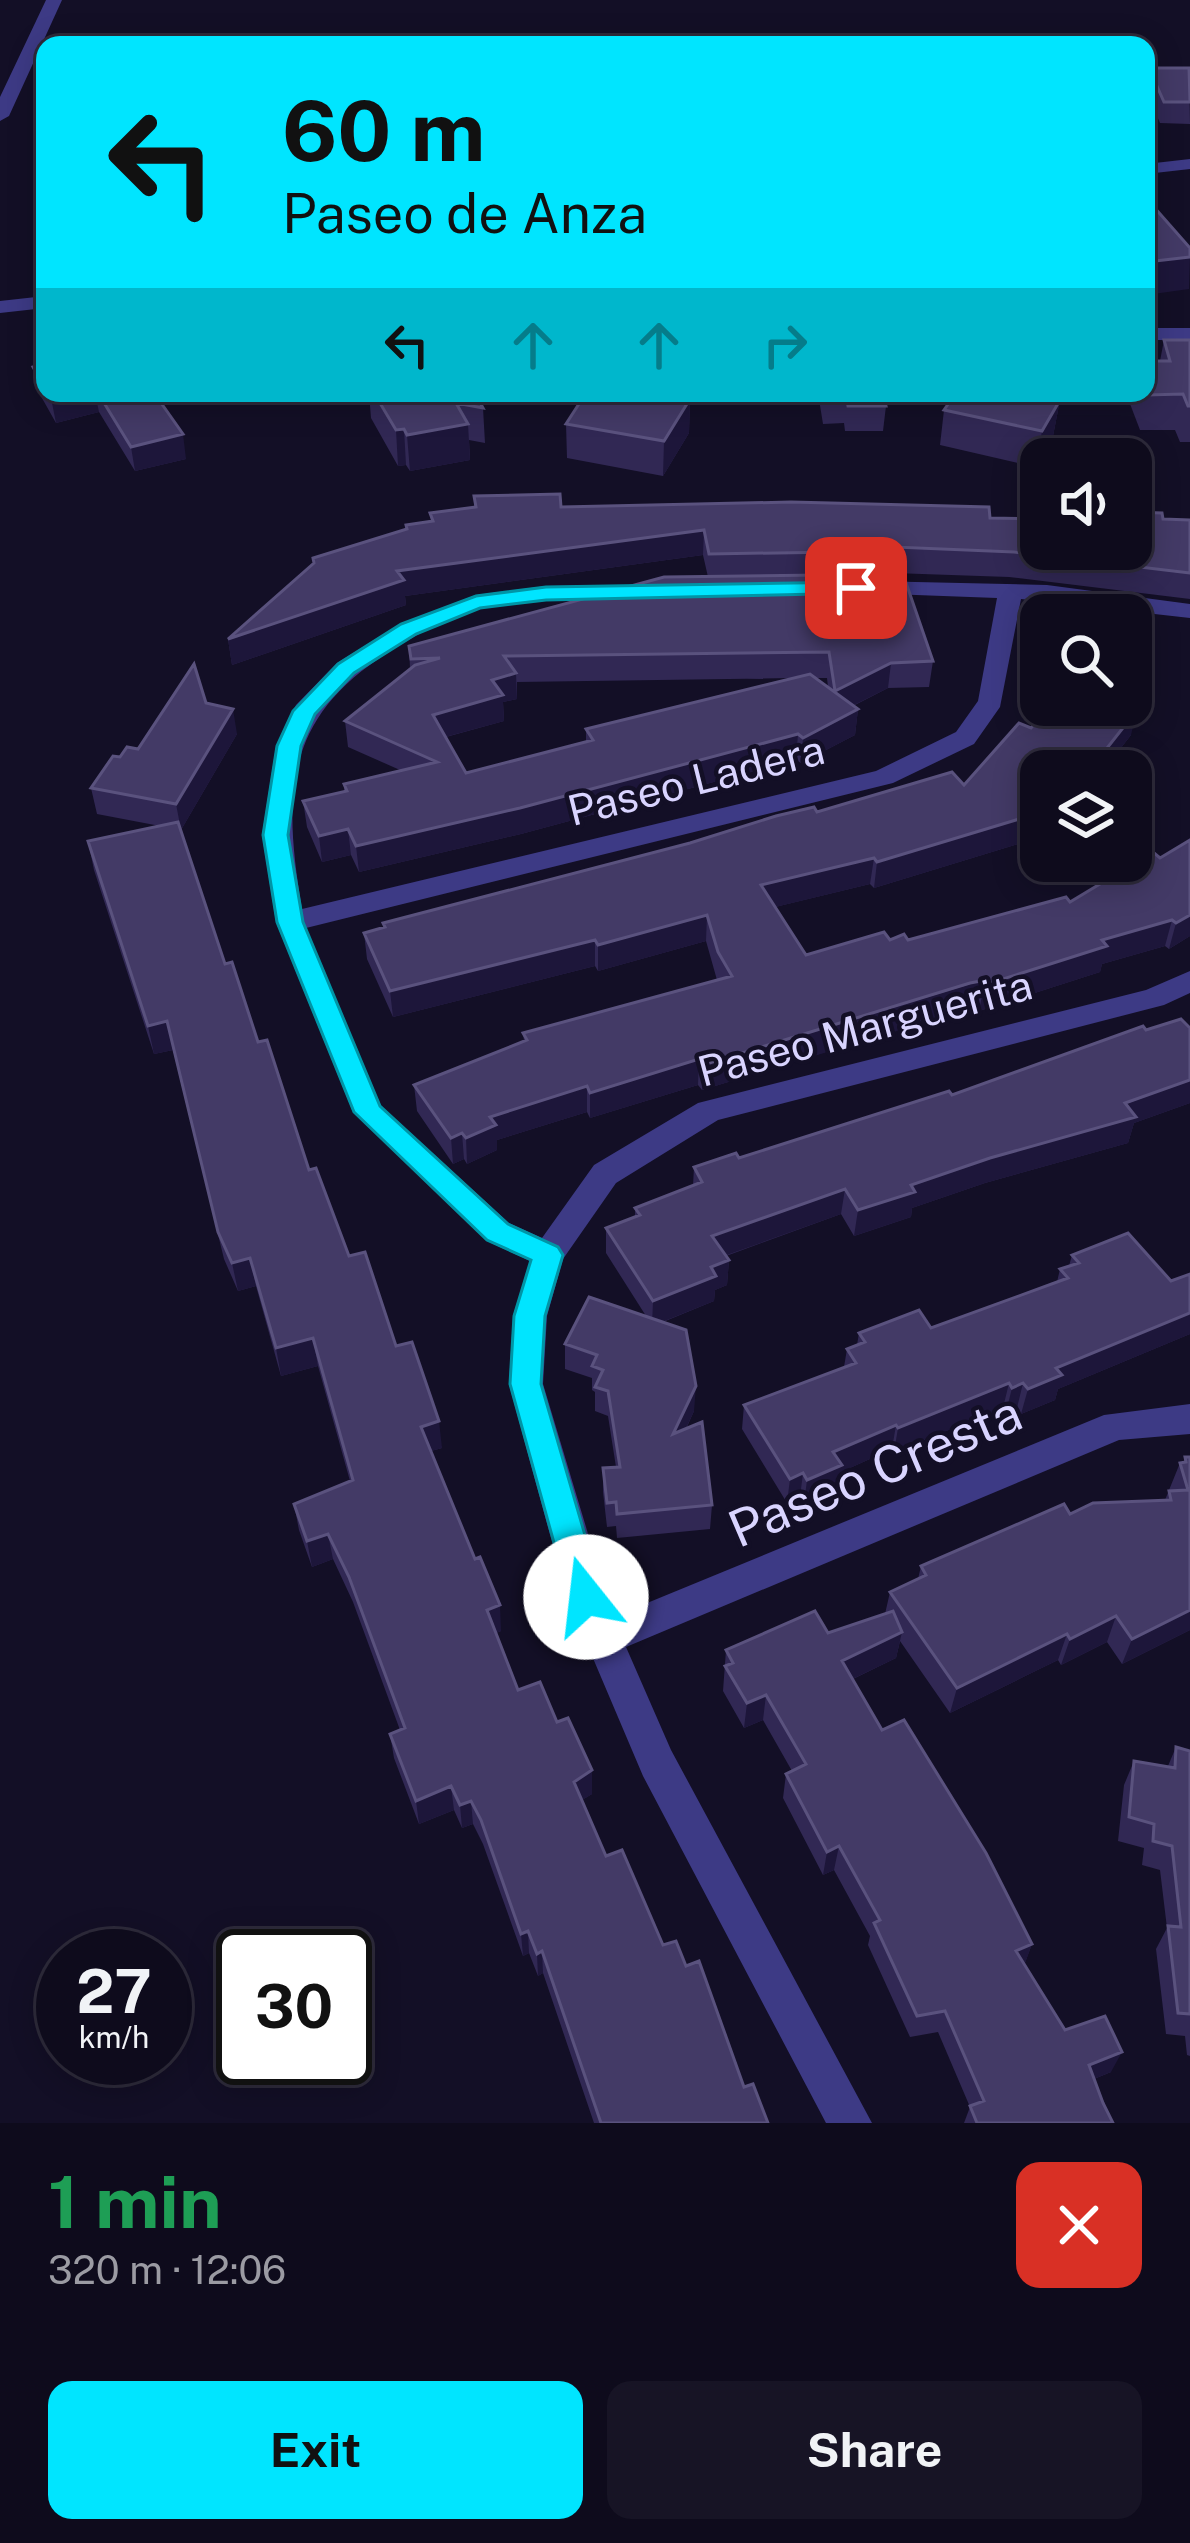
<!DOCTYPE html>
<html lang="en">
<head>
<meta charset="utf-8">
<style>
	body { margin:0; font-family:"Public Sans",sans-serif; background:#171425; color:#f1f3f6; height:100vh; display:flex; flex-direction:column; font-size:45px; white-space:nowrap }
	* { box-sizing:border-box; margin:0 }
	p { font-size:39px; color:#9b9ba3 }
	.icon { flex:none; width:66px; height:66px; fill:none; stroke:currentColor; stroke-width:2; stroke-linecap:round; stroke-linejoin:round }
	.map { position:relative; height:2123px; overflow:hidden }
	.side { display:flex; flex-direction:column; background:#0e0b1c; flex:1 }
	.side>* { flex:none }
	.hud { position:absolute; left:36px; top:36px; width:1119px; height:366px; border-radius:24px; box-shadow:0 6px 30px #0003,0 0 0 3px #2e2b3b; background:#00e5ff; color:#111; overflow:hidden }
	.buttons { position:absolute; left:1020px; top:438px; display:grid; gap:24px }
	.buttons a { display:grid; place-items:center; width:132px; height:132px; border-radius:24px; background:#0e0b1c; box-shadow:0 6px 30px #0003,0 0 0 3px #2e2b3b; font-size:60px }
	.speed { position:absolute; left:36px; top:1929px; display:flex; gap:24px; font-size:60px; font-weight:700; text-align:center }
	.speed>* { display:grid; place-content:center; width:156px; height:156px; border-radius:50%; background:#0e0b1c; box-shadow:0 6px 30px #0003,0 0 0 3px #2e2b3b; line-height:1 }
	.speed small { font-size:30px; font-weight:400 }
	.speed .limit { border:6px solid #111; border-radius:18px; background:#fff; color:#111 }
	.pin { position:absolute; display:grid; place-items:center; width:102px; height:102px; color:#fff; margin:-51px; border-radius:24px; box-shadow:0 6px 18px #0006 }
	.me { position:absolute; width:132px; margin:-66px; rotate:344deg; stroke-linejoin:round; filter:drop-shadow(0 0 9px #0008) }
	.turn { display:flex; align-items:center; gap:42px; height:252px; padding:0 48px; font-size:54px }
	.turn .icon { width:156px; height:156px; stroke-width:2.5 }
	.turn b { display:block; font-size:84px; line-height:102px }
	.lanes { display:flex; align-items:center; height:114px; padding:0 48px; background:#0003; justify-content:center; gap:60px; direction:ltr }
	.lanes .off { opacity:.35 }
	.round { display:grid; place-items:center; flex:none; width:126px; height:126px; border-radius:24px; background:#171425 }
	.headline { display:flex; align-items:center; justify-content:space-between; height:204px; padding:0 48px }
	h1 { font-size:72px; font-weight:700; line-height:90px; color:#1e9e55 }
	.cta { display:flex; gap:24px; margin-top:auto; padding:24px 48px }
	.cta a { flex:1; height:138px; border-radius:24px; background:#00e5ff; color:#111; font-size:48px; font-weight:700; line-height:138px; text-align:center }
	.cta a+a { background:#171425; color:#f1f3f6 }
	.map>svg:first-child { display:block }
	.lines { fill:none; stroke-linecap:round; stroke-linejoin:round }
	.minor { fill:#3d3a85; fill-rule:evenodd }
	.wall { fill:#312854; fill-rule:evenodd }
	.shaded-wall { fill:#1d163a }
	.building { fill:#433a66; stroke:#5a527e; stroke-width:3 }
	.route { fill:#00e5ff; stroke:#0095a6; stroke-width:3 }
	.labels { text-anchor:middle; stroke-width:9; stroke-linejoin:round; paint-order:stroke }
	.street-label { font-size:42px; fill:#d9d4ff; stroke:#130f26 }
	.near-street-label { font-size:51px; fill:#d9d4ff; stroke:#130f26 }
</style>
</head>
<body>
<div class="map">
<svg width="1190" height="2123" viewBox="0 0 1190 2123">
	<rect width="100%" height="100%" fill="#130f26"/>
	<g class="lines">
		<!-- minor -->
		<path class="minor" d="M46,0H62L9,116L0,121V97Z
			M1190,159V169L1146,174V164Z
			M45,296V308L0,313V301Z
			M1146,328H1190V340H1146Z
			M870,581L1047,585L1190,604V618L1021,599L1000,707L974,744L893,783L306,928L381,1106L509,1223L542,1238L594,1165L698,1103L1146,990L1190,971V993L1164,1005L718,1120L616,1183L563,1259L547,1316L543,1384L613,1617L1104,1415L1190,1404V1434L1119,1440L626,1647L671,1750L872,2123H826L643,1776L567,1597L509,1384L513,1316L530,1261L487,1241L353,1112L276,922L262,835L276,746L296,705L337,663L400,624L476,595L546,586L648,585L660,592L648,599C594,600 535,595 481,608C449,617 417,634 389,652C283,718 283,796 302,909L876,771L956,732L978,701L997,598L862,593L858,588Z"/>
	</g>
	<!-- wall -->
	<path class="wall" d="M1149,68H1189L1190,124L1160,123L1146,91Z
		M1164,340H1190V442H1180L1175,430H1140L1127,396L1128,393H1146L1160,361Z
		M45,364V393H154L186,459L135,471L99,412L56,423L38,391L33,367Z
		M369,393H475L483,408L485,443L469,440L470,460L410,471L406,465L398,466L371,418Z
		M818,393H883L886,406L883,431H845L844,423L823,424Z
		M690,399L689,433L663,476L567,458L566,424Z
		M1060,400L1053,436L1036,467L940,445L944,410Z
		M474,496L561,507L990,518L1041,549L1163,519L1190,520V599L1009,577L893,573L933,661L929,687L888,688L853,706L858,709L855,735L801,763L796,760L521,834L359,872L351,855L322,862L307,827L303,801L344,791V784L400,770L348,747L345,721L410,669L409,646L708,577L703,555L405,596L406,605L232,665L228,639L314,563L431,522L430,513L474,507ZM792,678L586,729V742L466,773L446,737L504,721L503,702L517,699V682ZM815,678H827L828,687Z
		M206,703L237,734L181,830L225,964L309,1170L349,1256L396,1346L442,1448L431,1451L501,1631L496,1633L518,1690L557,1722L592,1794L582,1800L606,1856L663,1945L686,1966L744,2087L768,2123H594L543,1973L538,1976L529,1953L523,1956L483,1844L473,1824L462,1828L454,1810L419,1824L394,1758L390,1734L400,1730L353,1602L333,1559L312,1567L299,1530L294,1504L350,1481L318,1366L281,1376L256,1286L238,1291L224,1259L173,1050L154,1054L94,870L88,841L160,826L97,814L91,788L120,757L138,749Z
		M1031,728L1131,735L1103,771H1041V831L1034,839L874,888L870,884L775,907L806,955L890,940H908L1070,902L1160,858L1190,840V936L1169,949L1165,946L1102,964L1100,972L979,1011L976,1007L965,1009L702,1090L698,1085L590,1118L587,1112L497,1140V1150L467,1164L464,1159L453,1164L417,1111L414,1085L524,1041L523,1033L717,980L706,941L598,971L595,966L393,1017L367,959L364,933L384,927L383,923L817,812L964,785Z
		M1190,1028V1103L1134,1123L1128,1143L985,1183L912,1208L911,1217L854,1236L841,1214L726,1256L729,1260L727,1285L715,1290L714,1301L663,1322L694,1411L686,1429L712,1505L710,1529L617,1538L616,1526L607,1527L603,1492V1468L616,1467L608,1416L595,1411V1392L592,1390V1378L565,1369V1344L646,1316L606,1253V1228L635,1217V1208L693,1186L694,1167L739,1158L952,1095L1146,1030Z
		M1072,1255L1171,1281L1190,1274V1334L1058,1389L1055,1400L1021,1414L1017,1408L1006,1412L1003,1408L894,1452L892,1449L841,1472L838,1489L804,1504L800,1497L787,1503L742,1429L744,1405L844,1367L847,1349L857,1345L859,1333L931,1328L1057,1282L1060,1269L1069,1266Z
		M1185,1457H1190V1630L1122,1664L1107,1642L1061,1665L1058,1660L950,1713L900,1641L896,1658L853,1679L882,1730L1032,1944L1024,1965L1065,2030L1111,2072L1094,2079L1113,2123H964L970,2107L938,2032L910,2037L868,1945L870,1936L834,1870L823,1875L783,1798L786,1774L792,1771L763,1720L744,1728L723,1691L726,1650L828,1633L885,1614L890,1592L918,1579L921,1566L1070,1514L1165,1500L1180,1463L1184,1462Z
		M1176,1747L1190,1751V2056L1187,2055L1185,2036L1166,2034L1156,1949L1167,1928L1160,1870L1142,1865L1144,1848L1118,1841L1124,1785L1134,1761L1168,1766Z"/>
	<!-- shaded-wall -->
	<path class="shaded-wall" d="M1190,257L1189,289L1146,295V262Z
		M73,393H95L99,412L56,423L51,398Z
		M690,399L689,433L663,476L664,441Z
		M1060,400L1053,436L1036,467L1042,431Z
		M468,424L470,460L410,471L407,435Z
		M404,429L406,465L398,466L396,430Z
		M183,434L186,459L135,471L131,447Z
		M704,530L703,555L405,596L406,605L232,665L228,639L397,571Z
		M891,663L888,688L832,716L835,691Z
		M516,673L517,699L503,702L504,721L434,740L433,715L492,680Z
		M233,709L237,734L181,830L176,804Z
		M858,709L855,735L801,763L803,738Z
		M1137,710L1131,735L1103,771H1089Z
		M798,734L796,760L521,834L359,872L356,846Z
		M1041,811V831L1034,839L874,888L877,862Z
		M348,829L351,855L322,862L319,836Z
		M874,858L870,884L759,911L761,885Z
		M707,915L706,941L598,971V945Z
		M1190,915V936L1169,949L1176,923Z
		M1172,920L1165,946L1102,964L1100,972L979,1011L984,985L1102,940Z
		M595,940V966L393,1017L390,991Z
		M981,981L976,1007L702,1090L703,1065Z
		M167,1021L173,1050L154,1054L148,1026Z
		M699,1059L698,1085L590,1118V1093Z
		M1190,1080V1103L1134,1123L1128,1143L985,1183L912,1208L911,1217L854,1236L858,1210L911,1185Z
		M587,1086V1112L497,1140V1150L467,1164L466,1138L490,1117Z
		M462,1133L464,1159L453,1164L451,1138Z
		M845,1189L841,1214L710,1261L712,1236Z
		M250,1258L256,1286L238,1291L232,1263Z
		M729,1260L727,1285L715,1290L714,1301L652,1326L653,1301L711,1267Z
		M1190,1313V1334L1058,1389L1055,1400L1021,1414L1028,1389L1056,1368Z
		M313,1338L318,1366L281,1376L276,1348Z
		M1009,1383L1003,1408L894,1452L898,1428Z
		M1023,1383L1017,1408L1006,1412L1012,1388Z
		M696,1386L694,1411L672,1458L673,1434Z
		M439,1421L442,1448L424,1453L421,1427Z
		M896,1425L892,1449L841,1472L838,1489L804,1504L807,1480L833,1452Z
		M803,1473L800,1497L787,1503L790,1479Z
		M328,1534L333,1559L312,1567L307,1541Z
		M500,1605L501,1631L489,1636L487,1610Z
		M1190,1610V1630L1122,1664L1132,1639Z
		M1116,1616L1107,1642L1061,1665L1070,1639Z
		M902,1632L896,1658L838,1686L842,1661Z
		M1067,1634L1058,1660L950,1713L957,1688Z
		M766,1695L763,1720L744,1728L747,1703Z
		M592,1770V1794L574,1805V1782Z
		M451,1786L454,1810L419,1824L416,1801Z
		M471,1801L473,1824L462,1828L460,1805Z
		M839,1846L834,1870L823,1875L827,1852Z
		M528,1931L529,1953L523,1956L521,1934Z
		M1032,1944L1024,1966L1016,1951Z
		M542,1951L543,1973L538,1976L537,1954Z
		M1122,2052L1111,2072L1079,2085L1089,2065Z"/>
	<!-- building -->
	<path class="building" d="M1149,68H1189L1190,102H1164Z
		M1146,198L1190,248V257L1146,262Z
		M1164,340H1190V406H1188L1183,394L1147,395L1146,361H1170Z
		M45,364V388L33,367Z
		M48,393H73L51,398Z
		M98,393H154L183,434L131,447Z
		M374,393H475L483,408L456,403L468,424L407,435L404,429L396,430Z
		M586,393H667L690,399L664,441L566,424Z
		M824,393H883L886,406H848L847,399H825Z
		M956,393H1029L1060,400L1042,431L944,410Z
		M560,494L561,507L791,502L989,507L990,518L1041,519V549H1131V512L1162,513L1163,519L1190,520V573L1014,552L895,547L896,551L709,554L704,530L397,571L404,580L228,639L314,563L313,558L407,529L406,525L433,521L430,513L476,507L474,496Z
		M903,574L933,661L891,663L835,691L829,652L504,656L516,673L492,680L503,695L433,715L466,773L593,740L586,729L810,674L858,709L803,738L798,734L520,808L356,846L348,829L319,836L303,801L347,791L344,784L437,762L345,721L415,665L440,658L411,659L409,646L664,577Z
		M194,664L206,703L233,709L176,804L91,788L113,756L120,757L127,747L138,749Z
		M1051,705H1125L1137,710L1089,771L1080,767L1077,771H1041V811L1039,813L877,862L874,858L761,885L806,955L884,932L890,940L904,934L908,940L1066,897L1070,902L1153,852L1160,858L1190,840V915L1176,923L1172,920L1102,940L1107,946L984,985L981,981L970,983L703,1065L699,1059L590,1093L587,1086L490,1117L496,1125L466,1138L462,1133L451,1138L414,1085L527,1040L523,1033L732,976L718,952L707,915L598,945L595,940L390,991L364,933L385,927L383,923L690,843L776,816L814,807L817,812L952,772L964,785L1019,723L1031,728Z
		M178,822L225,964L232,962L258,1042L267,1040L309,1170L316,1168L349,1256L365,1252L396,1346L412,1342L439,1421L421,1427L475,1559L480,1557L500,1605L487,1610L518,1690L540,1682L557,1722L568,1718L592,1770L574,1782L606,1856L622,1850L663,1945L676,1941L686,1966L699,1961L744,2087L753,2084L768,2123H601L542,1951L537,1954L528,1931L521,1934L481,1820L471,1801L460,1805L451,1786L416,1801L390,1734L405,1728L349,1577L328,1534L307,1541L294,1504L353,1480L313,1338L276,1348L250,1258L232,1263L218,1232L167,1021L148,1026L88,841Z
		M1181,1019L1190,1028V1080L1125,1103L1136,1117L990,1158L911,1185L915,1192L858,1210L845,1189L712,1236L729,1260L711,1267L716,1276L653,1301L606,1228L640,1215L635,1208L702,1182L694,1167L736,1153L739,1158L949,1091L952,1095L1143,1026L1146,1030Z
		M1128,1233L1171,1281L1190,1274V1313L1056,1368L1062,1375L1028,1389L1023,1383L1012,1388L1009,1383L898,1428L896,1425L833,1452L842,1465L807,1480L803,1473L790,1479L744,1405L856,1363L847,1349L865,1342L859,1333L919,1310L931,1328L1068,1278L1060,1269L1079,1263L1072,1255Z
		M589,1297L686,1330L696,1386L673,1434L702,1422L712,1505L617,1514L616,1502L607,1503L603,1468L620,1467L608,1391L595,1387L603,1370L592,1366L597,1355L565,1344Z
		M1185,1457H1190V1610L1132,1639L1116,1616L1070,1639L1067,1634L957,1688L890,1592L926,1575L921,1566L1064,1504L1070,1514L1093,1503L1171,1500L1169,1491L1188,1490L1180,1463L1186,1462Z
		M815,1611L828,1633L893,1611L902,1632L842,1661L882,1730L904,1720L986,1853L1032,1944L1016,1951L1065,2030L1105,2016L1122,2052L1089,2065L1103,2103L1113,2123H977L970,2106L984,2101L945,2011L917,2016L874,1923L880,1920L839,1846L827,1852L786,1774L806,1764L766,1695L747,1703L725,1666L733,1663L726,1650Z
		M1176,1747L1190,1751V2014L1178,2013L1168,1926L1181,1927L1172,1846L1153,1841L1154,1824L1129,1817L1134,1761L1175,1768Z"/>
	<!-- route -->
	<path class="route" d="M856,582L867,588L864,593L546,600L480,608L416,634L354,673L315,714L301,746L288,835L303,922L380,1106L508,1224L558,1247L563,1255L545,1316L541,1384L603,1597L598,1607L586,1612L574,1607L569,1597L510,1384L514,1316L531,1260L487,1240L354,1112L277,922L263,835L277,746L293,711L338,664L401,624L476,596L546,587Z"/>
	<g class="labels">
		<!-- street labels -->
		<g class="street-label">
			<text transform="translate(696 780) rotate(-14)" y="15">Paseo Ladera</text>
			<text transform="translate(865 1028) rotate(-15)" y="15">Paseo Marguerita</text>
		</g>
		<!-- near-street labels -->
		<g class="near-street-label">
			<text transform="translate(875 1471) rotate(-23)" y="18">Paseo Cresta</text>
		</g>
	</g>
</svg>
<div class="buttons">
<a><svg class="icon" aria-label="sound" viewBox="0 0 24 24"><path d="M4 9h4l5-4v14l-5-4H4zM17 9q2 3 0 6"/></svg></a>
<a><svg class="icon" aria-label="search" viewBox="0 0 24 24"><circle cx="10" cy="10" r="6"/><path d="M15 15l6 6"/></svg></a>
<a><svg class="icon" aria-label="layers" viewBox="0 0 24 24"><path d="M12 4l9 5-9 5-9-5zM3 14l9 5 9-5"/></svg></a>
</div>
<div class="speed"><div>27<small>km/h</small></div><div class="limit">30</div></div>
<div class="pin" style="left:856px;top:588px;background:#d93025"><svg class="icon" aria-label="arrive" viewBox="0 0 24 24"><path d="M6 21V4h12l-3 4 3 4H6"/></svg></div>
<svg class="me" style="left:586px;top:1597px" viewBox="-20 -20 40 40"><circle r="19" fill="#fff"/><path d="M0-13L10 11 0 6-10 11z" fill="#00e5ff"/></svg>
<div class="hud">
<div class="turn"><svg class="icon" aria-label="left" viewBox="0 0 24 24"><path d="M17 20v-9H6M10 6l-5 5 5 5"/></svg><div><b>60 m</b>Paseo de Anza</div></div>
<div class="lanes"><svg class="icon" aria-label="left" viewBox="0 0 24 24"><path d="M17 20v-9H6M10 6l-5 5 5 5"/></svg><svg class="icon off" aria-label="ahead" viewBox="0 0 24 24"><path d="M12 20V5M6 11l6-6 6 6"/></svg><svg class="icon off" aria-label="ahead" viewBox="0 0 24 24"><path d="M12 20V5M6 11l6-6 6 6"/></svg><svg class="icon off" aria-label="right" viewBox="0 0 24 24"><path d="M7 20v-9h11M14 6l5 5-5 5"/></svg></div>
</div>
</div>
<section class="side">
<div class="headline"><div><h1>1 min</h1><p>320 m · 12:06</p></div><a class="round" style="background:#d93025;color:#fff"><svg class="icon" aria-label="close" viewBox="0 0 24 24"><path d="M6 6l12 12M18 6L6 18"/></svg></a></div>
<div class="cta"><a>Exit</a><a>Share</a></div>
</section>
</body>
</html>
